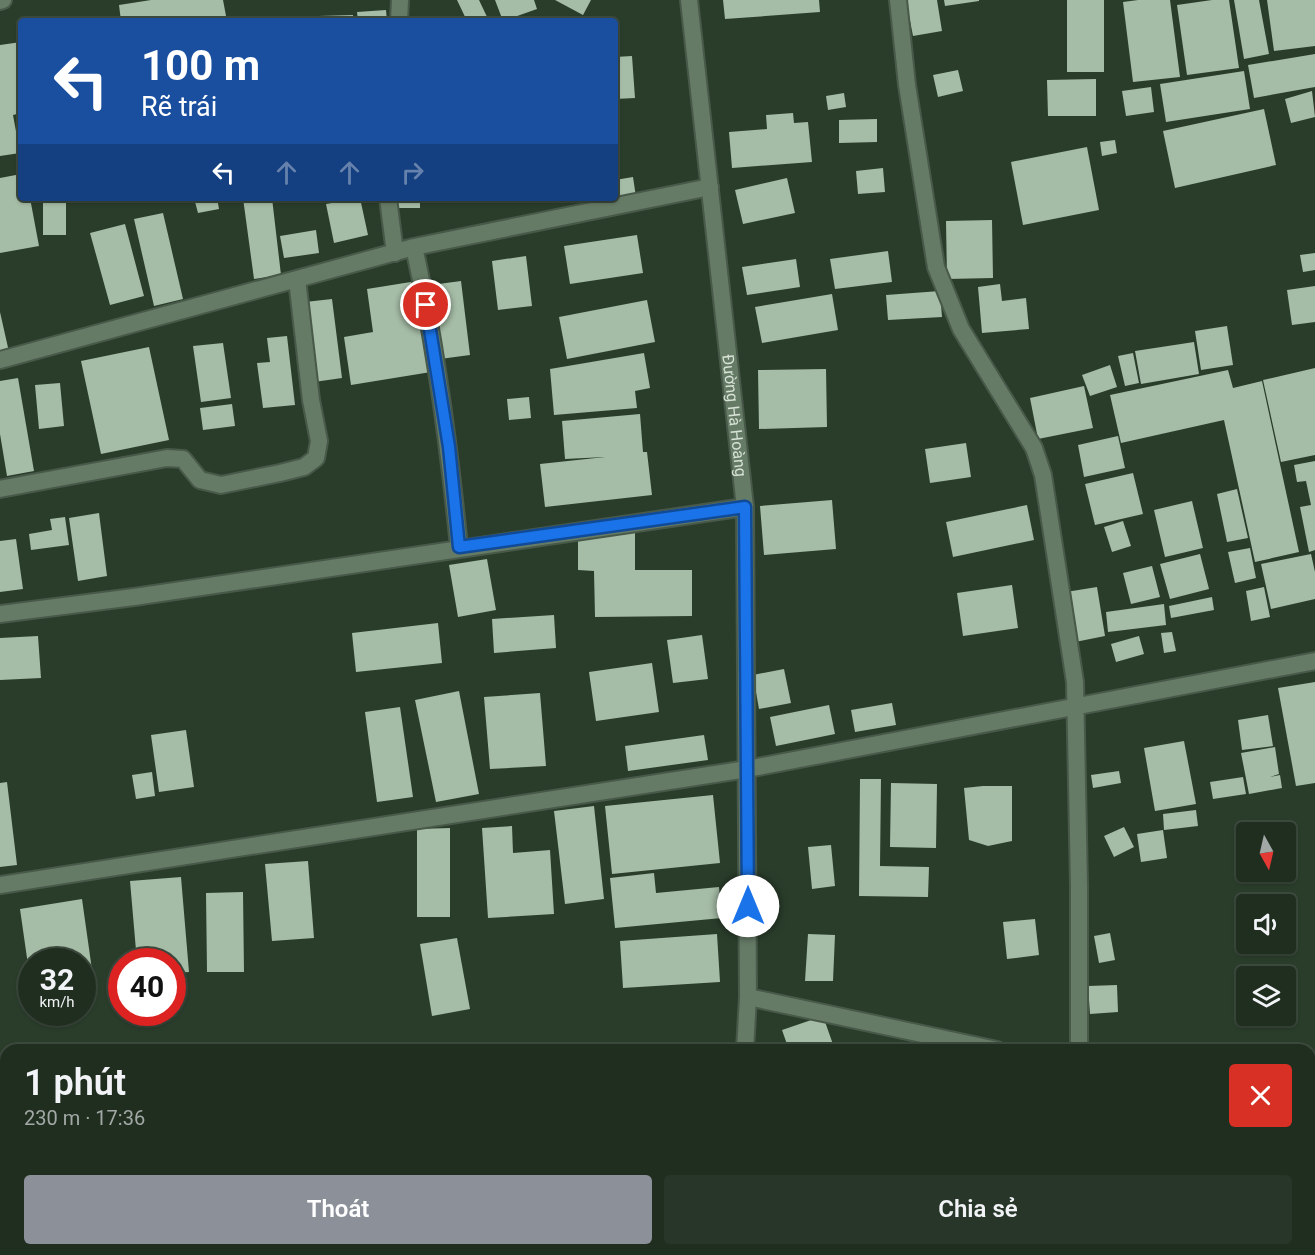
<!DOCTYPE html>
<html lang="vi">
<head>
<meta charset="utf-8">
<style>
	body { margin:0; font-family:Roboto,sans-serif; background:#283629; color:#f1f3f6; height:100vh; display:flex; flex-direction:column; font-size:22px; white-space:nowrap }
	* { box-sizing:border-box; margin:0 }
	p { font-size:20px; color:#a2a8a5 }
	.icon { flex:none; width:33px; height:33px; fill:none; stroke:currentColor; stroke-width:2; stroke-linecap:round; stroke-linejoin:round }
	.map { position:relative; flex:1; overflow:hidden }
	.panel { position:absolute; left:0px; top:1044px; width:1316px; height:212px; display:flex; flex-direction:column; background:#202e20; border-radius:18px 18px 0 0; box-shadow:0 2px 4px #0004,0 0 0 2px #3d4a3e }
	.panel>* { flex:none }
	.guide { position:absolute; left:18px; top:18px; width:600px; height:183px; border-radius:6px; box-shadow:0 2px 4px #0004,0 0 0 2px #3d4a3e; background:#1a4fa0; color:#fff; overflow:hidden }
	.needle { width:39px; rotate:172deg }
	.buttons { position:absolute; left:1236px; top:822px; display:grid; gap:12px }
	.buttons a { display:grid; place-items:center; width:60px; height:60px; border-radius:6px; background:#202e20; box-shadow:0 2px 4px #0004,0 0 0 2px #3d4a3e; font-size:30px }
	.speed { position:absolute; left:18px; top:948px; display:flex; gap:12px; font-size:30px; font-weight:700; text-align:center }
	.speed>* { display:grid; place-content:center; width:78px; height:78px; border-radius:50%; background:#202e20; box-shadow:0 2px 4px #0004,0 0 0 2px #3d4a3e; line-height:1 }
	.speed small { font-size:15px; font-weight:400 }
	.speed .limit { border:9px solid #d22; background:#fff; color:#111 }
	.pin { position:absolute; display:grid; place-items:center; width:51px; height:51px; color:#fff; margin:-26px; border:3px solid #fff; border-radius:50%; box-shadow:0 2px 6px #0007 }
	.me { position:absolute; width:66px; margin:-33px; rotate:0deg; stroke-linejoin:round; filter:drop-shadow(0 0 4px #0008) }
	.turn { display:flex; align-items:center; gap:21px; height:126px; padding:0 24px; font-size:27px }
	.turn .icon { width:78px; height:78px; stroke-width:2.5 }
	.turn b { display:block; font-size:42px; line-height:51px }
	.lanes { display:flex; align-items:center; height:57px; padding:0 24px; background:#0003; justify-content:center; gap:30px; direction:ltr }
	.lanes .off { opacity:.35 }
	.round { display:grid; place-items:center; flex:none; width:63px; height:63px; border-radius:6px; background:#283629 }
	.summary { display:flex; align-items:center; justify-content:space-between; height:102px; padding:0 24px }
	h1 { font-size:36px; font-weight:600; line-height:45px }
	.action { display:flex; gap:12px; margin-top:auto; padding:12px 24px }
	.action a { flex:1; height:69px; border-radius:6px; background:#8c9099; color:#fff; font-size:24px; font-weight:600; line-height:69px; text-align:center }
	.action a+a { background:#283629; color:#f1f3f6 }
	.map>svg:first-child { display:block }
	.building { fill:#a5bca6 }
	.lines { fill:none; stroke-linecap:round; stroke-linejoin:round }
	.minor-casing { stroke:#48594a; stroke-width:20 }
	.tertiary-casing { stroke:#48594a; stroke-width:20 }
	.secondary-casing { stroke:#48594a; stroke-width:20 }
	.minor { stroke:#657b66; stroke-width:16 }
	.tertiary { stroke:#657b66; stroke-width:16 }
	.secondary { stroke:#5d8961; stroke-width:16 }
	.route-casing { stroke:#114b97; stroke-width:15 }
	.route { stroke:#1a73e8; stroke-width:10 }
	.labels { text-anchor:middle; stroke-width:6; stroke-linejoin:round; paint-order:stroke }
	.street-label { font-size:16px; fill:#d7e3d7; stroke:#192119 }
</style>
</head>
<body>
<div class="map">
<svg width="1315" height="1255" viewBox="0 0 1315 1255">
	<rect width="100%" height="100%" fill="#2a3d2b"/>
	<!-- building -->
	<path class="building" d="M151,0H223L227,21H121L119,5Z
		M457,0H479L489,21H467Z
		M495,0H534L537,9L503,21Z
		M555,0H591L583,15Z
		M723,0H819L820,12L725,19Z
		M906,0H937L942,31L913,36Z
		M944,0H979V1L945,6Z
		M1067,0H1104V72H1067Z
		M1138,0H1170L1180,77L1133,82L1123,2Z
		M1212,0H1229L1239,68L1187,75L1177,5Z
		M1234,0H1259L1269,54L1244,59Z
		M1267,0H1315V46L1274,51Z
		M386,10L387,21H358L357,12Z
		M353,15V21H318V16Z
		M21,42V113L13,115L20,153L0,156V45Z
		M1315,54V87L1254,98L1248,65Z
		M632,56L635,98L615,99V57Z
		M958,70L963,91L938,97L933,75Z
		M1244,71L1250,109L1166,122L1160,84Z
		M1096,79V116H1048L1047,80Z
		M1151,87L1154,112L1126,116L1122,91Z
		M1312,91L1315,117L1291,123L1285,99Z
		M844,93L846,107L828,110L826,96Z
		M1264,109L1276,165L1175,188L1163,131Z
		M793,113L794,123L808,122L812,162L732,168L729,132L767,129L766,115Z
		M877,119V142L839,143V120Z
		M1115,140L1117,153L1102,156L1100,142Z
		M1087,147L1099,210L1023,225L1011,162Z
		M883,168L885,192L858,194L856,171Z
		M21,174V198H30L39,246L0,253V178Z
		M633,177L636,197L584,205L583,198H615V180Z
		M787,178L795,213L743,224L735,190Z
		M43,198H66V235H43Z
		M194,198H217L219,209L198,213Z
		M243,198H272L281,275L254,279Z
		M360,198L368,235L334,243L326,204Z
		M396,198H420V208H396Z
		M163,213L183,299L154,306L134,219Z
		M992,220L993,278L947,279L946,221Z
		M125,224L144,296L110,305L90,233Z
		M316,230L319,253L284,258L280,236Z
		M637,235L643,273L570,284L564,246Z
		M888,251L892,282L835,289L830,259Z
		M1315,253V270L1303,272L1300,255Z
		M526,256L532,306L498,310L492,261Z
		M796,259L800,287L747,295L742,267Z
		M417,281L431,372L351,385L344,337L373,332L367,289Z
		M461,281L470,355L440,359L431,285Z
		M1000,284L1002,301L1026,298L1029,329L982,333L978,287Z
		M1315,286V322L1292,325L1287,290Z
		M940,291L942,317L888,320L886,295Z
		M832,294L838,330L762,343L755,307Z
		M332,299L342,378L314,382L305,302Z
		M647,300L655,342L567,359L559,317Z
		M0,312L9,352L0,354Z
		M1227,326L1233,365L1201,370L1195,331Z
		M287,336L295,405L263,408L257,363L270,362L267,338Z
		M1194,342L1199,374L1141,384L1135,351Z
		M223,343L231,398L201,402L193,346Z
		M149,347L169,440L101,454L81,361Z
		M644,353L650,388L635,391L637,408L554,415L550,369Z
		M1133,353L1139,383L1125,386L1118,356Z
		M1110,365L1117,387L1090,396L1082,375Z
		M1315,368V455L1281,462L1263,380Z
		M826,369L827,427L759,429L758,370Z
		M1228,370L1233,388L1262,381L1299,552L1255,562L1224,420L1121,443L1110,395Z
		M18,378L34,471L7,476L0,434V381Z
		M60,383L64,426L39,429L35,385Z
		M1084,386L1093,428L1038,439L1030,398Z
		M529,397L531,418L509,420L507,399Z
		M232,404L235,426L203,430L200,408Z
		M640,414L643,452H647L652,495L545,507L540,464L605,457L565,459L562,421Z
		M1118,436L1125,468L1084,477L1078,445Z
		M966,443L971,477L930,483L925,449Z
		M1315,461V550L1309,552L1300,507L1311,505L1306,481L1297,482L1294,465Z
		M1133,473L1143,514L1095,525L1085,484Z
		M1237,489L1248,538L1227,542L1217,494Z
		M832,500L836,549L764,555L760,506Z
		M1192,501L1203,548L1165,557L1154,510Z
		M1027,505L1034,540L953,557L946,522Z
		M99,513L107,576L78,581L69,518Z
		M65,517L69,545L31,550L29,534L52,530L50,519Z
		M1123,521L1131,546L1112,552L1104,527Z
		M635,531V570H692V616L595,617L594,571L578,570V534Z
		M16,539L23,589L0,592V541Z
		M1250,548L1256,578L1235,583L1228,552Z
		M1200,554L1209,589L1170,599L1160,564Z
		M1311,554L1315,572V599L1271,609L1261,564Z
		M487,559L496,610L458,617L449,565Z
		M1152,566L1160,597L1131,604L1123,573Z
		M1012,585L1018,628L963,636L957,593Z
		M1097,587L1105,636L1075,642L1066,592Z
		M1264,587L1270,617L1251,621L1246,591Z
		M1212,597L1214,610L1171,618L1169,606Z
		M1164,604L1166,625L1108,632L1106,612Z
		M554,615L556,648L494,653L492,619Z
		M438,623L442,663L356,672L352,633Z
		M1172,632L1176,651L1164,653L1161,633Z
		M702,635L708,679L673,683L667,640Z
		M38,636L41,678L0,680V638Z
		M1139,636L1144,654L1116,662L1111,644Z
		M652,663L659,712L596,721L589,672Z
		M784,669L791,703L759,709L753,675Z
		M1315,682V783L1296,786L1278,688Z
		M459,691L479,794L436,802L415,700Z
		M540,693L546,766L490,769L484,697Z
		M892,703L896,725L855,732L851,710Z
		M829,705L835,734L776,746L770,717Z
		M400,707L413,797L377,802L365,712Z
		M1268,715L1273,746L1242,750L1238,720Z
		M186,730L194,787L159,792L151,735Z
		M704,735L708,760L628,771L625,746Z
		M1184,741L1196,804L1155,811L1144,748Z
		M1275,747L1279,774L1270,777L1280,775L1282,788L1249,794L1241,753Z
		M1119,771L1121,783L1093,788L1091,775Z
		M152,772L155,796L136,799L132,775Z
		M1243,777L1246,794L1213,799L1210,782Z
		M860,779H881L880,866L929,867L928,897L859,896Z
		M7,782L17,865L0,867V783Z
		M891,783L937,784L936,848L890,847Z
		M983,786H1012V841L988,846L969,840L964,788Z
		M713,795L720,863L612,874L605,806Z
		M594,806L604,899L565,904L554,811Z
		M1196,810L1198,826L1164,830L1163,814Z
		M512,826L513,853L550,850L554,914L488,918L482,828Z
		M1124,827L1134,847L1114,857L1104,836Z
		M450,828V917H417V829Z
		M1163,830L1167,858L1141,862L1137,834Z
		M831,845L835,886L812,889L808,847Z
		M308,861L314,938L272,941L265,864Z
		M654,873L656,893L719,887L722,918L615,928L610,878Z
		M181,877L189,972L172,973V962H137L130,881Z
		M243,892L244,972H207L206,893Z
		M82,899L93,977L82,978V962H32L30,979L20,909Z
		M1035,919L1039,955L1007,959L1003,922Z
		M1110,933L1115,960L1099,963L1094,936Z
		M717,934L720,982L623,988L620,941Z
		M808,934L835,935L833,981H805Z
		M457,938L470,1009L432,1016L420,944Z
		M1117,985L1118,1012L1090,1014L1088,986Z
		M823,1016L835,1050H789L782,1030Z"/>
	<g class="lines">
		<!-- minor casing -->
		<g class="minor-casing">
			<path id="minor" d="M898,0L907,85L936,267L961,329L1034,448L1043,475L1075,682L1079,886V1050
				M0,1L3,0
				M399,21L400,0
				M388,198L395,253
				M414,247C436,346 449,447 459,547
				M0,360L414,247L710,187
				M0,489L167,458L183,459L200,480L221,485L280,473L304,467L316,458L319,441L311,400L297,279
				M0,614L134,597L745,507
				M0,885L747,769L1315,661
				M748,997L997,1050"/>
		</g>
		<!-- tertiary casing -->
		<g class="tertiary-casing">
			<g id="tertiary">
				<path id="s1" d="M689,0L745,507L748,997L745,1050"/>
				<path d="M731,1255V1250"/>
			</g>
		</g>
		<!-- secondary casing -->
		<g class="secondary-casing">
			<path id="secondary" d="M1310,1143L1315,1141
				M1310,1209L1315,1206
				M1016,1255L1031,1250
				M1190,1255L1204,1250"/>
		</g>
		<!-- minor -->
		<use href="#minor" class="minor"/>
		<!-- tertiary -->
		<use href="#tertiary" class="tertiary"/>
		<!-- secondary -->
		<use href="#secondary" class="secondary"/>
	</g>
	<g class="lines">
		<!-- route casing -->
		<g class="route-casing">
			<path id="route" d="M426,305L449,447L459,547L745,507L748,906"/>
		</g>
		<!-- route -->
		<use href="#route" class="route"/>
	</g>
	<g class="labels">
		<!-- street labels -->
		<g class="street-label">
			<text dy="6" stroke="none"><textPath href="#s1" startOffset="418">Đường Hà Hoàng</textPath></text>
		</g>
	</g>
</svg>
<div class="buttons">
<a><svg class="needle" viewBox="-14 -14 28 28"><path d="M0-13l5 13h-10z" fill="#e53935"/><path d="M0 13l5-13h-10z" fill="#a2a8a5"/></svg></a>
<a><svg class="icon" aria-label="sound" viewBox="0 0 24 24"><path d="M4 9h4l5-4v14l-5-4H4zM17 9q2 3 0 6"/></svg></a>
<a><svg class="icon" aria-label="layers" viewBox="0 0 24 24"><path d="M12 4l9 5-9 5-9-5zM3 14l9 5 9-5"/></svg></a>
</div>
<div class="speed"><div>32<small>km/h</small></div><div class="limit">40</div></div>
<div class="pin" style="left:426px;top:305px;background:#d93025"><svg class="icon" aria-label="arrive" viewBox="0 0 24 24"><path d="M6 21V4h12l-3 4 3 4H6"/></svg></div>
<svg class="me" style="left:748px;top:906px" viewBox="-20 -20 40 40"><circle r="19" fill="#fff"/><path d="M0-13L10 11 0 6-10 11z" fill="#1a73e8"/></svg>
<div class="guide">
<div class="turn"><svg class="icon" aria-label="left" viewBox="0 0 24 24"><path d="M17 20v-9H6M10 6l-5 5 5 5"/></svg><div><b>100 m</b>Rẽ trái</div></div>
<div class="lanes"><svg class="icon" aria-label="left" viewBox="0 0 24 24"><path d="M17 20v-9H6M10 6l-5 5 5 5"/></svg><svg class="icon off" aria-label="ahead" viewBox="0 0 24 24"><path d="M12 20V5M6 11l6-6 6 6"/></svg><svg class="icon off" aria-label="ahead" viewBox="0 0 24 24"><path d="M12 20V5M6 11l6-6 6 6"/></svg><svg class="icon off" aria-label="right" viewBox="0 0 24 24"><path d="M7 20v-9h11M14 6l5 5-5 5"/></svg></div>
</div>
<section class="panel">
<div class="summary"><div><h1>1 phút</h1><p>230 m · 17:36</p></div><a class="round" style="background:#d93025;color:#fff"><svg class="icon" aria-label="close" viewBox="0 0 24 24"><path d="M6 6l12 12M18 6L6 18"/></svg></a></div>
<div class="action"><a>Thoát</a><a>Chia sẻ</a></div>
</section>
</div>
</body>
</html>
